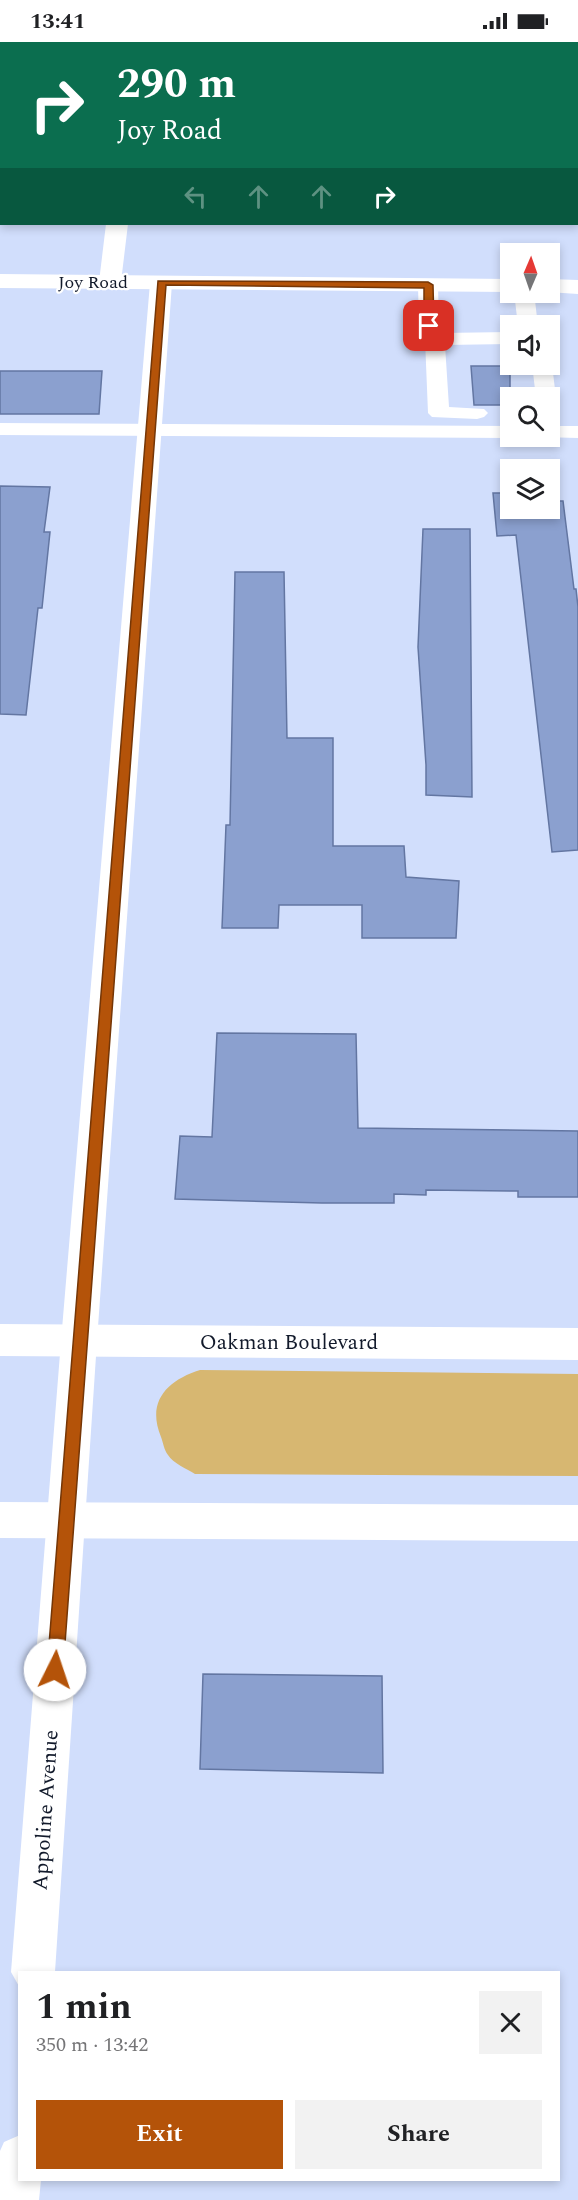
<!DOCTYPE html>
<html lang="en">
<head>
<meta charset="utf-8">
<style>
	body { margin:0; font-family:Spectral,serif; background:#f2f2f2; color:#202124; height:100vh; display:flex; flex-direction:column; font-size:22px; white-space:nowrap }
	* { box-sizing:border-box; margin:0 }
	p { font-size:20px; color:#757577 }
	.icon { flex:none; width:33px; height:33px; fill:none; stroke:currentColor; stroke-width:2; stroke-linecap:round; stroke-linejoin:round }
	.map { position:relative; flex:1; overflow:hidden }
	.details { position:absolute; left:18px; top:1929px; width:542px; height:210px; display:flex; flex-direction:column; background:#fff; border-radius:0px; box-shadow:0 3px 9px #0003 }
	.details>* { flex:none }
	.guide { position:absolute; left:0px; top:0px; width:579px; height:183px; box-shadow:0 3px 9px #0003; background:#0b6e4f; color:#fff; overflow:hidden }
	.needle { width:39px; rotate:2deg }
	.controls { position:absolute; left:500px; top:201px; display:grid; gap:12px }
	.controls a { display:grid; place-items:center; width:60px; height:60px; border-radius:0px; background:#fff; box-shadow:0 3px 9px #0003; font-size:30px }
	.pin { position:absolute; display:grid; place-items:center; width:51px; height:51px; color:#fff; margin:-26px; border-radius:12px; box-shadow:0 3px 9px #0006 }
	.me { position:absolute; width:66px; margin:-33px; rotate:4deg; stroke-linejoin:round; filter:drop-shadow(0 0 4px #0008) }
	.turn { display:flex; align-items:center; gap:21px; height:126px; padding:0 18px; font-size:27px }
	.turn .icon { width:78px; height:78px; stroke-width:2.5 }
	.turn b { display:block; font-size:42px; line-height:51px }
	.lanes { display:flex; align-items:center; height:57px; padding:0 18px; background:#0003; justify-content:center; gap:30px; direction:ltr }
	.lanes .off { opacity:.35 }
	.round { display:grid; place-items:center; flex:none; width:63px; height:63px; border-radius:0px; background:#f2f2f2 }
	.summary { display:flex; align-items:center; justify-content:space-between; height:102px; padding:0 18px }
	h1 { font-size:36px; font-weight:700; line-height:45px }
	.primary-button { display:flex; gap:12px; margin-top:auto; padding:12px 18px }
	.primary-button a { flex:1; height:69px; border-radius:0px; background:#b45309; color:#fff; font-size:24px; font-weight:700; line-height:69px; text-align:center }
	.primary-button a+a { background:#f2f2f2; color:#202124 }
	.status { display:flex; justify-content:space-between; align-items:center; height:42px; padding:0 30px; background:#fff; direction:ltr }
	.status svg { height:16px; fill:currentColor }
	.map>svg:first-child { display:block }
	.green { fill:#d7b771 }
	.building { fill:#8ba0cf; stroke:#6376a2; stroke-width:1.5 }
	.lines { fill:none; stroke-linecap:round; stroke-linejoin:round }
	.service { fill:#fff; fill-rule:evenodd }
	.minor { fill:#fff; fill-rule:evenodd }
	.tertiary { fill:#fff; fill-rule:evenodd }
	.route { fill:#b45309; stroke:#753606; stroke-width:1.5 }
	.labels { text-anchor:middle; stroke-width:4.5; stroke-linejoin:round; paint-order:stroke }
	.far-street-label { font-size:18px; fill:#121a2b; stroke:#fff }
	.street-label { font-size:21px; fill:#121a2b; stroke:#fff }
</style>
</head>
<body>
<div class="status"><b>13:41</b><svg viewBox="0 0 49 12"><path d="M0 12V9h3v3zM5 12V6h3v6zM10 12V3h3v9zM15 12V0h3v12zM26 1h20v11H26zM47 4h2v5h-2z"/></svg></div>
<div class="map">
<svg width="578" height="2158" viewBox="0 0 578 2158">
	<rect width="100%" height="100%" fill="#d1defc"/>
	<!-- green -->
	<path class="green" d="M200,1328L578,1332V1434L195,1432C187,1427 173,1421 168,1413C164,1408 163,1400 161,1395C146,1359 168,1338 200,1328Z"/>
	<!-- building -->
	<path class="building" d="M471,324H510V363H474Z
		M0,329H102L99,372H0Z
		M0,444L50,445L44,490H50L42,566H38L26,673L0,672Z
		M493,451H510V466H549V452H558L559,459H563L574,547H576L578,565V808L552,810L516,493L497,494Z
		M423,487H470L472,755L426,753V723L418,605Z
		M235,530H284L287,696H333V804H404L406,835L459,839L456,896H362V863H279L278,886H222L226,783H230Z
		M217,991L356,992L358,1086L578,1089V1155H518V1149L426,1148V1153L394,1152V1161H322L175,1157L180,1094L212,1095Z
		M203,1632L382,1634L383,1731L200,1727Z"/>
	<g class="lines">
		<!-- service -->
		<path class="service" d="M350,0H368V2H351Z
			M0,120H2V132H0Z
			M428,237L435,239L438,243L439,284L442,291L510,290V302L445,303L449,365L484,367L488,371L484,375L477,377L432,375L428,371L425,297L419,284L418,243L421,239Z
			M514,250H534L538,284H518Z
			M549,318L552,322L556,356L549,362V356H536L532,322H549Z
			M0,381L510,384V394H518L510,396L0,393Z
			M549,384H578V396L541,395L549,394Z"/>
		<!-- minor -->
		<path class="minor" d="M129,0H149L128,2Z
			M106,182H128L121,240L118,245L110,247L102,245L99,240Z
			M161,234L169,236L172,241L97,1299L55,1930H20V1946L11,1930L61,1299L150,241L153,236Z
			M20,2093V2138H41L39,2158H0V2109L4,2100Z"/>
		<!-- tertiary -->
		<path class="tertiary" d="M570,0H578V13V2H569Z
			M0,232L510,237L511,250L0,246Z
			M549,237L578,238V252L548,250Z
			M0,1282L578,1286V1318L0,1314Z
			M0,1460L578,1463V1499L0,1496Z"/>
	</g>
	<!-- route -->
	<path class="route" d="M158,239L428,240L433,243L434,284L429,287L424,284V246L166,243L63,1628L61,1633L55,1636L49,1633L47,1628Z"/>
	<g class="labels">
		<!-- far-street labels -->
		<g class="far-street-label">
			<text x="93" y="246">Joy Road</text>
		</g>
		<!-- street labels -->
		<g class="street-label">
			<text x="289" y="1307">Oakman Boulevard</text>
			<text transform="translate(45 1768) rotate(-86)" y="7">Appoline Avenue</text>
		</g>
	</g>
</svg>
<div class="controls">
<a><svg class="needle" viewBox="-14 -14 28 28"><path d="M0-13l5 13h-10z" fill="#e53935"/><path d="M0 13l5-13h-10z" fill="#757577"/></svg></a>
<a><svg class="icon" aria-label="sound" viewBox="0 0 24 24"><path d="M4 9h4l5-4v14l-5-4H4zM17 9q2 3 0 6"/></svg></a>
<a><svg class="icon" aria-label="search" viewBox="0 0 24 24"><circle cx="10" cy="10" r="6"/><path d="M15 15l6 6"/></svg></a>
<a><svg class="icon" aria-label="layers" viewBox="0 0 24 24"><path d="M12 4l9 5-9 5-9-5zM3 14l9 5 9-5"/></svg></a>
</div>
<div class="pin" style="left:429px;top:284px;background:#d93025"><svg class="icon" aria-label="arrive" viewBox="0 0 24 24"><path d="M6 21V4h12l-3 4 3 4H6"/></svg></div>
<svg class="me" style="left:55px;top:1628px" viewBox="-20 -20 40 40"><circle r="19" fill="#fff"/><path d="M0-13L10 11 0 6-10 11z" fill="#b45309"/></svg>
<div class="guide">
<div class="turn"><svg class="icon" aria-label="right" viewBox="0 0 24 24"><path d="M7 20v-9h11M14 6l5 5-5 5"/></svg><div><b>290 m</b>Joy Road</div></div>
<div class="lanes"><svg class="icon off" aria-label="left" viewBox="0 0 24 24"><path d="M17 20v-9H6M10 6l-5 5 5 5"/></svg><svg class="icon off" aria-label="ahead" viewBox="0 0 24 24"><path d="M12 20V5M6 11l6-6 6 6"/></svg><svg class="icon off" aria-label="ahead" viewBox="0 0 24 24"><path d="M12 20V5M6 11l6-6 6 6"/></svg><svg class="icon" aria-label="right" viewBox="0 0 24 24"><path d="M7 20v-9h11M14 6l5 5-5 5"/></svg></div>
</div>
<section class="details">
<div class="summary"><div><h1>1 min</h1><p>350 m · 13:42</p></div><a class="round"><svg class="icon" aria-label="close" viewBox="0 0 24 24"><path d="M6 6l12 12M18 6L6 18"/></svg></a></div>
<div class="primary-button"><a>Exit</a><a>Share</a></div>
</section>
</div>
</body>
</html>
